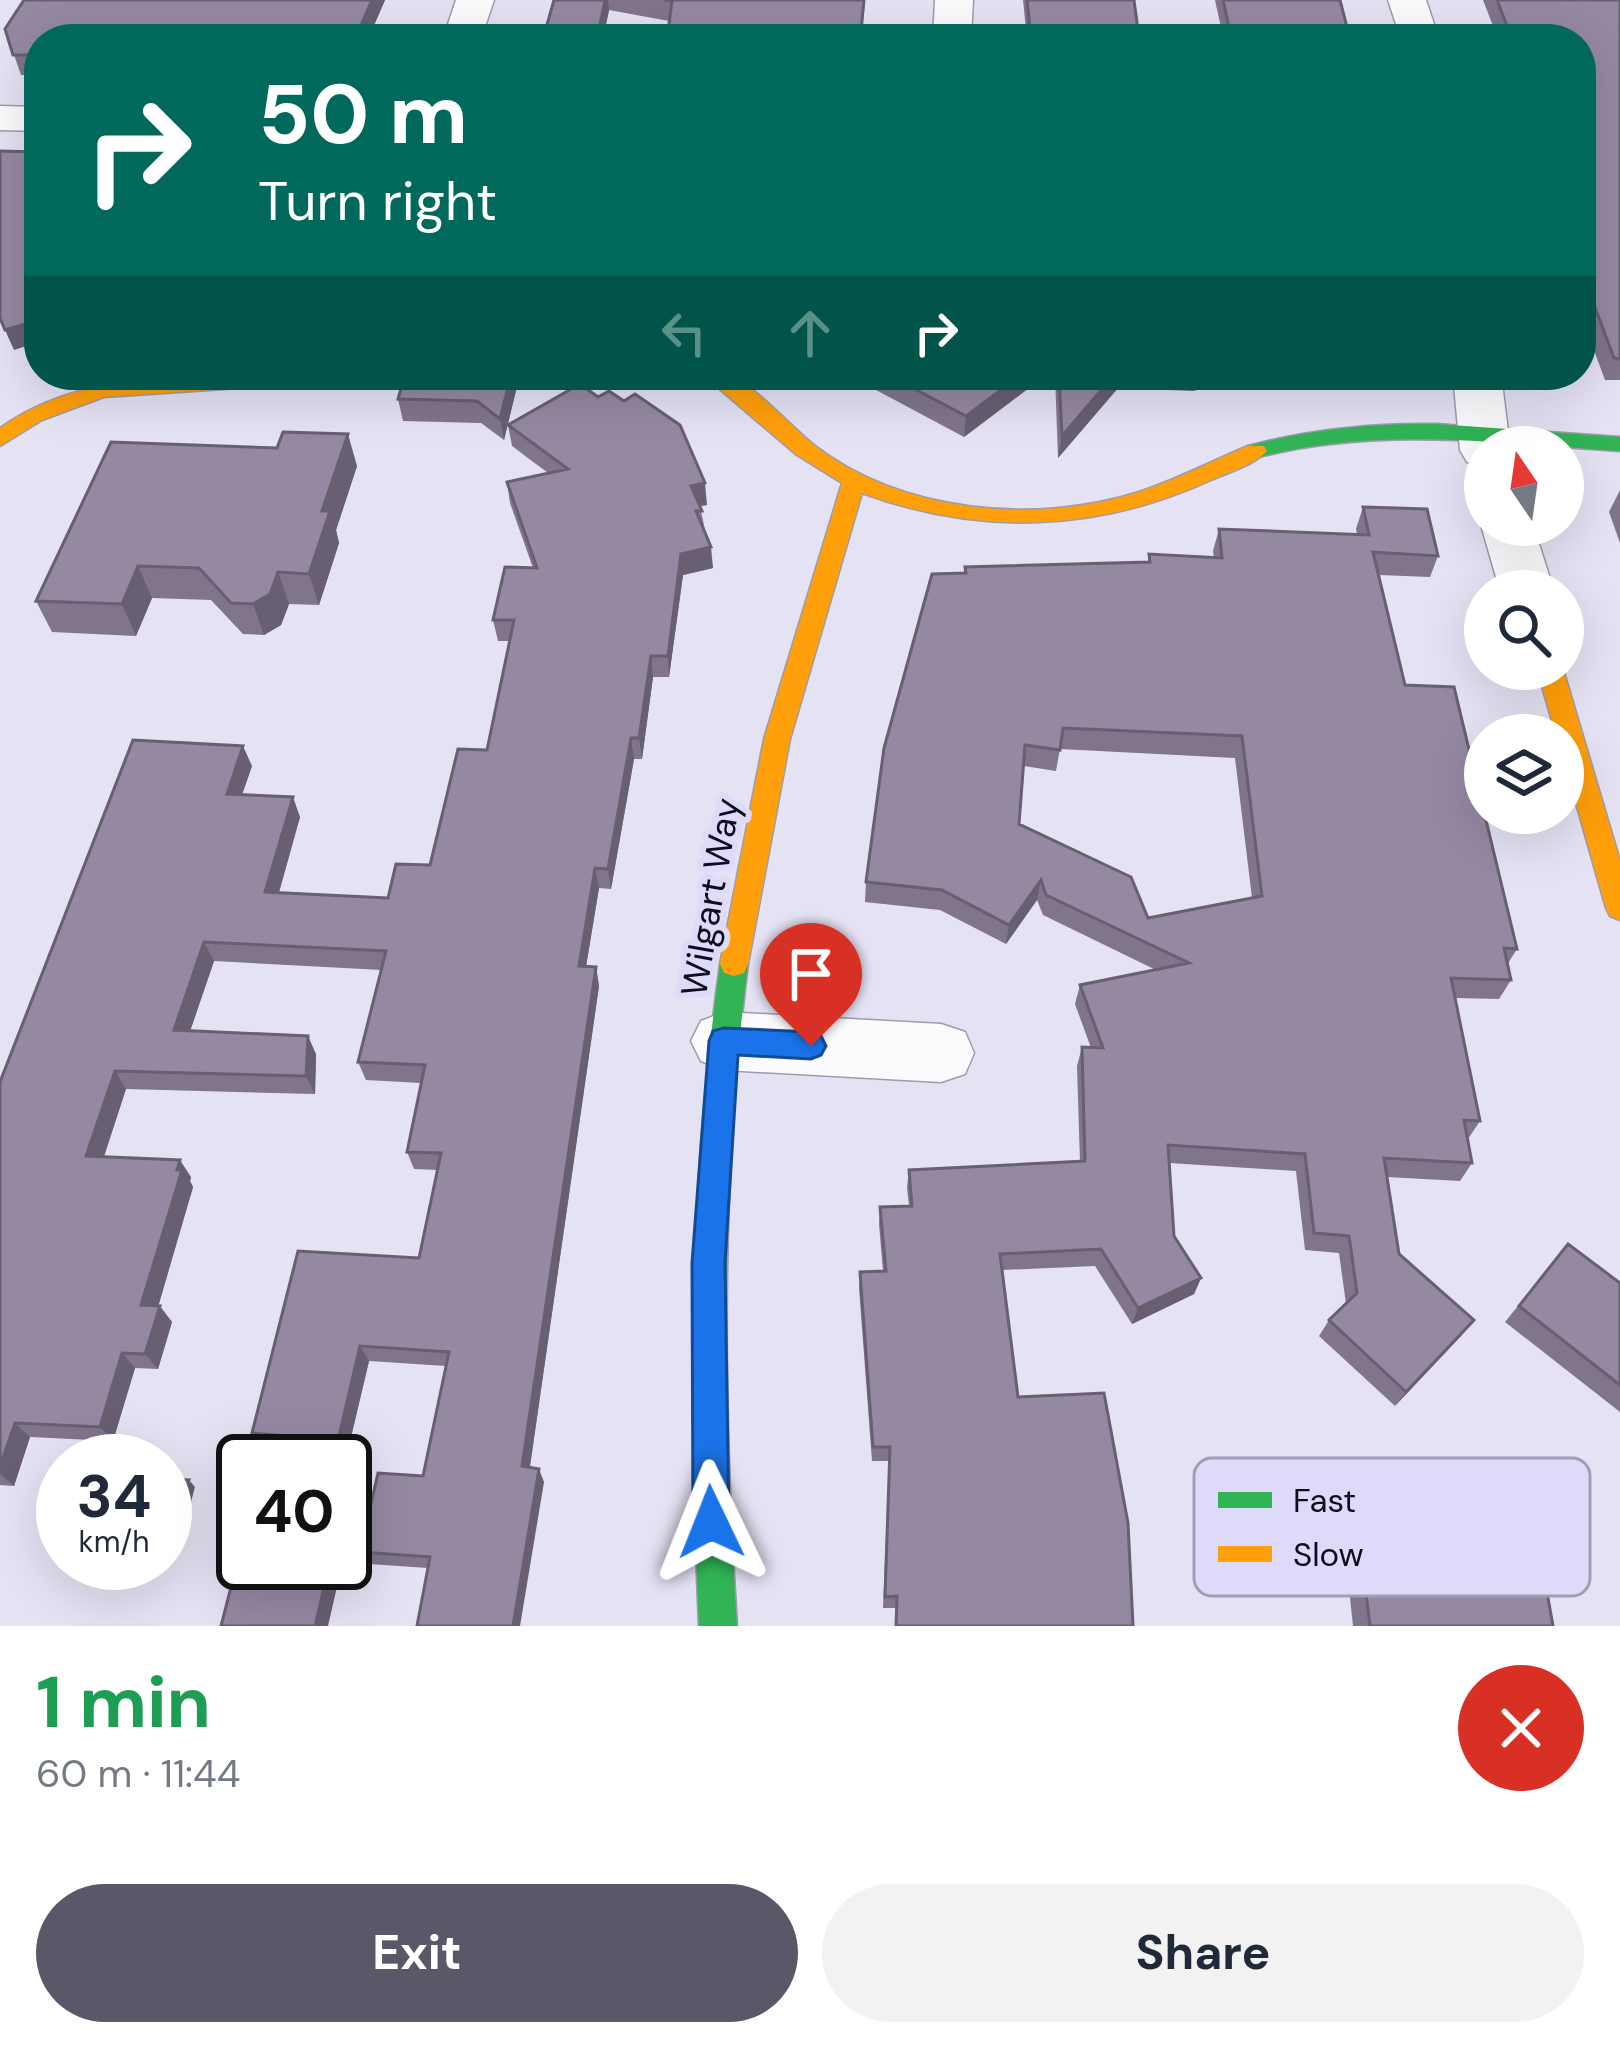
<!DOCTYPE html>
<html lang="en">
<head>
<meta charset="utf-8">
<style>
	body { margin:0; font-family:"DM Sans",sans-serif; background:#f2f2f3; color:#1f2937; height:100vh; display:flex; flex-direction:column; font-size:45px; white-space:nowrap }
	* { box-sizing:border-box; margin:0 }
	p { font-size:39px; color:#747a83 }
	.icon { flex:none; width:66px; height:66px; fill:none; stroke:currentColor; stroke-width:2; stroke-linecap:round; stroke-linejoin:round }
	.map { position:relative; height:1626px; overflow:hidden }
	.drawer { display:flex; flex-direction:column; background:#fff; flex:1 }
	.drawer>* { flex:none }
	.top-card { position:absolute; left:24px; top:24px; width:1572px; height:366px; border-radius:48px; box-shadow:0 12px 48px #0002; background:#00695c; color:#fff; overflow:hidden }
	.needle { width:78px; rotate:347deg }
	.controls { position:absolute; left:1464px; top:426px; display:grid; gap:24px }
	.controls a { display:grid; place-items:center; width:120px; height:120px; border-radius:50%; background:#fff; box-shadow:0 12px 48px #0002; font-size:60px }
	.speed { position:absolute; left:36px; top:1434px; display:flex; gap:24px; font-size:60px; font-weight:700; text-align:center }
	.speed>* { display:grid; place-content:center; width:156px; height:156px; border-radius:50%; background:#fff; box-shadow:0 12px 48px #0002; line-height:1 }
	.speed small { font-size:30px; font-weight:400 }
	.speed .limit { border:6px solid #111; border-radius:18px; background:#fff; color:#111 }
	.pin { position:absolute; display:grid; place-items:center; width:102px; height:102px; color:#fff; margin:-123px -51px; border-radius:50% 50% 50% 0; rotate:-45deg; box-shadow:0 0 12px #0007 }
	.pin .icon { rotate:45deg }
	.me { position:absolute; width:132px; margin:-66px; rotate:358deg; stroke-linejoin:round; filter:drop-shadow(0 0 9px #0008) }
	.turn { display:flex; align-items:center; gap:42px; height:252px; padding:0 36px; font-size:54px }
	.turn .icon { width:156px; height:156px; stroke-width:2.5 }
	.turn b { display:block; font-size:84px; line-height:102px }
	.lanes { display:flex; align-items:center; height:114px; padding:0 36px; background:#0003; justify-content:center; gap:60px; direction:ltr }
	.lanes .off { opacity:.35 }
	.round { display:grid; place-items:center; flex:none; width:126px; height:126px; border-radius:63px; background:#f2f2f3 }
	.summary { display:flex; align-items:center; justify-content:space-between; height:204px; padding:0 36px }
	h1 { font-size:72px; font-weight:700; line-height:90px; color:#1e9e55 }
	.action { display:flex; gap:24px; margin-top:auto; padding:24px 36px }
	.action a { flex:1; height:138px; border-radius:72px; background:#5a5769; color:#fff; font-size:48px; font-weight:700; line-height:138px; text-align:center }
	.action a+a { background:#f2f2f3; color:#1f2937 }
	.map>svg:first-child { display:block }
	.lines { fill:none; stroke-linecap:round; stroke-linejoin:round }
	.street-casing { stroke:#9e9cac; stroke-width:3 }
	.fast-casing { stroke:#9e9cac; stroke-width:3 }
	.slow-casing { stroke:#9e9cac; stroke-width:3 }
	.street { fill:#fbfbfd; fill-rule:evenodd }
	.fast { fill:#30b455; fill-rule:evenodd }
	.slow { fill:#ff9f0a; fill-rule:evenodd }
	.wall { fill:#80758c; fill-rule:evenodd }
	.shaded-wall { fill:#685f72 }
	.building { fill:#9588a3; stroke:#685f72; stroke-width:3; fill-rule:evenodd }
	.route { fill:#1a73e8; stroke:#114b97; stroke-width:3 }
	.labels { text-anchor:middle; stroke-width:12; stroke-linejoin:round; paint-order:stroke }
	.street-label { font-size:36px; fill:#0f0c1e; stroke:#dedbfa }
	.key { fill:#dedbfa; stroke:#a09db8; stroke-width:3 }
	.key-label { font-size:33px; fill:#0f0c1e }
</style>
</head>
<body>
<div class="map">
<svg width="1620" height="1626" viewBox="0 0 1620 1626">
	<rect width="100%" height="100%" fill="#e4e2f3"/>
	<g class="lines">
		<!-- street casing -->
		<g class="street-casing">
			<path id="street" d="M456,0H494L481,39H443Z
				M935,0H973L971,39H933Z
				M1388,0H1426L1439,39H1401Z
				M0,106L39,107V131L0,130Z
				M1453,375H1501L1510,447H1485V466L1467,462L1460,450Z
				M1485,518V525H1533L1554,591H1500L1481,525Z
				M724,1012L941,1024L965,1032L974,1053L965,1074L941,1082L724,1070L701,1061L691,1041L701,1021Z"/>
		</g>
		<!-- fast casing -->
		<g class="fast-casing">
			<path id="fast" d="M1436,424L1620,437V451C1497,443 1377,426 1256,458L1245,451L1248,446C1311,429 1371,423 1436,424Z
				M734,952L744,955L748,964C720,1185 723,1404 737,1626H699C689,1404 689,1185 720,964L724,955Z"/>
		</g>
		<!-- slow casing -->
		<g class="slow-casing">
			<path id="slow" d="M221,375H305L294,382L254,387L104,397L42,420L0,446V428C68,380 141,379 221,375Z
				M703,375C711,375 723,373 730,376C757,387 791,427 815,446C903,513 1035,525 1139,492C1176,480 1212,461 1248,446H1264L1267,451C1254,465 1229,472 1211,480C1098,532 979,536 862,493L790,739L748,964L744,973L734,976L724,973L720,964L764,739L842,483L797,455Z
				M1537,669H1563L1620,861V920L1610,916L1606,908L1563,758V735H1556Z"/>
		</g>
		<!-- street -->
		<use href="#street" class="street"/>
		<!-- fast -->
		<use href="#fast" class="fast"/>
		<!-- slow -->
		<use href="#slow" class="slow"/>
	</g>
	<!-- wall -->
	<path class="wall" d="M24,0H385L368,39H39V75H21L5,29Z
		M554,0H865L862,39H667L669,21L609,10L603,39H543Z
		M1023,0H1134L1138,30L1222,32L1215,0H1340L1350,39H1027Z
		M1483,0H1620V380H1605L1581,315V39H1498Z
		M405,375H517L518,382L504,440L481,423L403,421L398,399Z
		M848,375H1031L1029,388L964,437Z
		M1055,375H1290L1191,391L1118,388L1058,458Z
		M508,425L707,505L700,506L713,568L683,575L669,677H653L642,759H634L611,889L599,888L586,966L596,967L599,986L530,1467L544,1482L428,1568L369,1564L360,1552L423,1476L446,1366L369,1361L347,1454L262,1447L252,1433L419,1258L438,1170L414,1169L407,1152L421,1083L366,1080L358,1062L382,970L214,961L190,1031L316,1054L315,1094L126,1089L104,1157L191,1177L190,1181L193,1187L158,1306L172,1322L158,1369L135,1368L113,1441L30,1437L14,1486L0,1485V1082L252,766L242,795L300,817L279,893L388,898L430,865L487,750L510,641H498L493,620L533,568L510,503L507,482L548,473L512,446Z
		M357,466L336,530L339,543L319,605L289,604L281,625L264,635L243,634L211,600L152,598L136,636L52,632L36,601Z
		M1620,490V543L1609,512Z
		M1363,507L1438,556L1430,577L1379,575L1405,685L1517,949L1507,965L1511,980L1499,999L1455,998L1480,1121L1468,1139L1472,1163L1460,1181L1387,1177L1399,1254L1474,1320L1395,1406L1319,1336L1329,1320L1346,1304L1339,1253L1305,1250L1296,1171L1169,1163L1174,1236L1201,1278L1194,1294L1132,1324L1095,1266L1002,1270L1018,1397L1133,1626H895L896,1608H883L889,1461H872L859,1288L860,1272L883,1271L879,1224L880,1207L909,1206L907,1188L909,1170L1080,1162L1077,1066L1082,1047L1091,1048L1075,1004L1080,985L1156,970L1043,915L1037,900L1006,944L940,910L865,902L866,882L965,567L1148,562L1149,554L1214,558L1213,551L1219,529L1357,534L1356,529ZM1060,749L1235,758L1252,898L1148,918L1019,824L1024,766L1056,771Z
		M1568,1244L1620,1283V1412L1505,1322Z
		M1354,1495L1553,1626H1353L1341,1512Z"/>
	<!-- shaded-wall -->
	<path class="shaded-wall" d="M372,0H385L368,39H355Z
		M605,0H608L609,10L603,39H597Z
		M39,320V342L14,350L5,330Z
		M511,375H517L518,382L504,440L500,419Z
		M1021,375H1031L1029,388L964,437L966,416Z
		M1114,375H1120L1118,388L1058,458L1062,436Z
		M1195,375H1290L1191,391Z
		M348,434L357,466L336,530L339,543L319,605L309,574L322,511Z
		M705,483L707,505L693,507L691,486Z
		M711,547L713,568L683,575L669,677L668,656L681,554Z
		M138,566L152,598L136,636L122,604Z
		M278,572L289,604L281,625L264,635L253,604Z
		M651,656L653,677L642,759L639,738Z
		M631,738L634,759L611,889L608,869Z
		M243,746L252,766L235,814L227,794Z
		M293,797L300,817L273,912L265,892Z
		M595,868L599,888L583,985L579,966Z
		M1041,880L1037,900L1006,944L1009,925Z
		M204,942L214,961L184,1049L174,1030Z
		M596,967L599,986L528,1479L522,1466Z
		M308,1036L316,1054L315,1094L306,1076Z
		M115,1071L126,1089L98,1173L86,1156Z
		M180,1160L191,1177L190,1181L193,1187L154,1321L141,1305Z
		M1201,1278L1194,1294L1132,1324L1138,1308Z
		M160,1306L172,1322L158,1369L145,1354Z
		M1474,1320L1461,1336L1395,1406L1406,1392Z
		M360,1346L369,1361L347,1454L338,1440Z
		M122,1353L135,1368L113,1441L100,1427Z
		M15,1423L30,1437L14,1486L0,1474V1466Z
		M539,1469L544,1482L520,1626H513Z
		M189,1480L195,1487L176,1558L169,1552Z
		M329,1566L339,1578L328,1626H315Z"/>
	<!-- building -->
	<path class="building" d="M24,0H372L355,39H39V55H13L5,29Z
		M554,0H605L597,39H543Z
		M664,0H864L860,39H667L672,1Z
		M1027,0H1134L1138,30L1230,32L1223,0H1340L1350,39H1031Z
		M1497,0H1620V359L1614,358L1581,270V263H1592L1581,235V39H1512Z
		M0,151L39,152V320L5,330L0,318Z
		M405,375H511L500,419L477,401L398,399Z
		M888,375H1021L966,416Z
		M1059,375H1114L1062,436Z
		M580,384L598,397L609,391L624,401L635,394L680,425L705,483L691,486L702,511H696L711,547L681,554L668,656H651L639,738H631L608,869L595,868L579,966L596,967L522,1466L539,1469L513,1626H417L430,1557L360,1552L378,1473L423,1476L449,1352L360,1346L338,1440L252,1433L298,1251L419,1258L441,1153L407,1152L425,1065L358,1062L386,951L204,942L174,1030L308,1036L306,1076L115,1071L86,1156L180,1160L177,1170H182L141,1305L160,1306L145,1354L122,1353L100,1427L15,1423L0,1466V1082L133,740L243,746L227,794L293,797L265,892L388,898L396,864L430,865L458,749L487,750L514,620H493L505,567L537,568L507,482L568,469L508,425Z
		M283,432L348,434L322,511H330L309,574L278,572L270,594L253,604L231,603L199,568L138,566L122,604L36,601L111,442L277,448Z
		M1363,507L1427,509L1438,556L1373,552L1405,685L1454,687L1517,949L1504,948L1511,980L1451,978L1480,1121L1464,1120L1472,1163L1384,1158L1399,1254L1474,1320L1406,1392L1329,1320L1357,1293L1349,1236L1314,1233L1305,1154L1168,1145L1174,1236L1201,1278L1138,1308L1101,1249L1000,1254L1018,1397L1104,1393L1128,1523L1133,1626H896L897,1596L885,1597L890,1447H873L860,1272L886,1271L880,1207L912,1206L909,1170L1085,1161L1082,1047L1103,1048L1080,985L1189,963L1046,895L1041,880L1009,925L942,890L866,882L884,748L932,574L966,573L965,567L1150,562L1149,554L1222,558L1219,529L1369,535ZM1063,728L1242,736L1262,896L1148,918L1131,877L1019,824L1025,745L1060,750Z
		M1568,1244L1620,1283V1385L1519,1306Z
		M165,1479L189,1480L169,1552H165Z
		M1354,1495L1532,1508L1553,1626H1370Z
		M238,1560H243V1563H282L329,1566L315,1626H221Z"/>
	<!-- route -->
	<path class="route" d="M724,1028L811,1032L821,1036L826,1046L821,1055L811,1059L738,1055L725,1263L729,1522L724,1535L711,1541L698,1535L693,1522L692,1263L709,1041L713,1031Z"/>
	<g class="labels">
		<!-- street labels -->
		<g class="street-label">
			<text transform="translate(710 897) rotate(-80)" y="13">Wilgart Way</text>
		</g>
	</g>
	<!-- legend -->
	<rect x="1194" y="1458" width="396" height="138" rx="18" class="key"/>
	<rect x="1218" y="1492" width="54" height="16" fill="#30b455"/>
	<rect x="1218" y="1546" width="54" height="16" fill="#ff9f0a"/>
	<g class="key-label">
		<text x="1293" y="1512">Fast</text>
		<text x="1293" y="1566">Slow</text>
	</g>
</svg>
<div class="controls">
<a><svg class="needle" viewBox="-14 -14 28 28"><path d="M0-13l5 13h-10z" fill="#e53935"/><path d="M0 13l5-13h-10z" fill="#747a83"/></svg></a>
<a><svg class="icon" aria-label="search" viewBox="0 0 24 24"><circle cx="10" cy="10" r="6"/><path d="M15 15l6 6"/></svg></a>
<a><svg class="icon" aria-label="layers" viewBox="0 0 24 24"><path d="M12 4l9 5-9 5-9-5zM3 14l9 5 9-5"/></svg></a>
</div>
<div class="speed"><div>34<small>km/h</small></div><div class="limit">40</div></div>
<div class="pin" style="left:811px;top:1046px;background:#d93025"><svg class="icon" aria-label="arrive" viewBox="0 0 24 24"><path d="M6 21V4h12l-3 4 3 4H6"/></svg></div>
<svg class="me" style="left:711px;top:1522px" viewBox="-20 -20 40 40"><path d="M0-17L14 15 0 8-14 15z" fill="#1a73e8" stroke="#fff" stroke-width="4"/></svg>
<div class="top-card">
<div class="turn"><svg class="icon" aria-label="right" viewBox="0 0 24 24"><path d="M7 20v-9h11M14 6l5 5-5 5"/></svg><div><b>50 m</b>Turn right</div></div>
<div class="lanes"><svg class="icon off" aria-label="left" viewBox="0 0 24 24"><path d="M17 20v-9H6M10 6l-5 5 5 5"/></svg><svg class="icon off" aria-label="ahead" viewBox="0 0 24 24"><path d="M12 20V5M6 11l6-6 6 6"/></svg><svg class="icon" aria-label="right" viewBox="0 0 24 24"><path d="M7 20v-9h11M14 6l5 5-5 5"/></svg></div>
</div>
</div>
<section class="drawer">
<div class="summary"><div><h1>1 min</h1><p>60 m · 11:44</p></div><a class="round" style="background:#d93025;color:#fff"><svg class="icon" aria-label="close" viewBox="0 0 24 24"><path d="M6 6l12 12M18 6L6 18"/></svg></a></div>
<div class="action"><a>Exit</a><a>Share</a></div>
</section>
</body>
</html>
